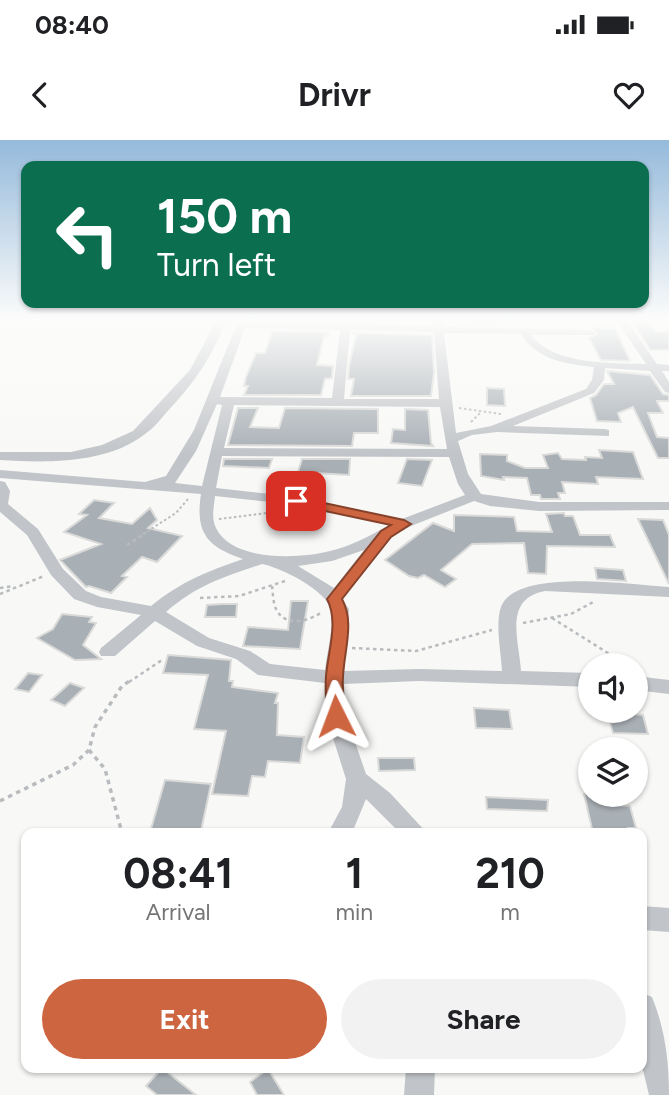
<!DOCTYPE html>
<html lang="en">
<head>
<meta charset="utf-8">
<style>
	body { margin:0; font-family:Figtree,sans-serif; background:#f2f2f2; color:#202124; height:100vh; display:flex; flex-direction:column; font-size:26px; white-space:nowrap }
	* { box-sizing:border-box; margin:0 }
	p { font-size:23px; color:#757577 }
	.icon { flex:none; width:38px; height:38px; fill:none; stroke:currentColor; stroke-width:2; stroke-linecap:round; stroke-linejoin:round }
	.map { position:relative; flex:1; overflow:hidden }
	.sheet { position:absolute; left:21px; top:688px; width:626px; height:245px; display:flex; flex-direction:column; background:#fff; border-radius:14px; box-shadow:0 2px 5px #0004 }
	.sheet>* { flex:none }
	.top-card { position:absolute; left:21px; top:21px; width:628px; height:147px; border-radius:14px; box-shadow:0 2px 5px #0004; background:#0b6e4f; color:#fff; overflow:hidden }
	.tools { position:absolute; left:578px; top:513px; display:grid; gap:14px }
	.tools a { display:grid; place-items:center; width:70px; height:70px; border-radius:50%; background:#fff; box-shadow:0 2px 5px #0004; font-size:35px }
	.pin { position:absolute; display:grid; place-items:center; width:60px; height:60px; color:#fff; margin:-30px; border-radius:14px; box-shadow:0 4px 10px #0006 }
	.me { position:absolute; width:77px; margin:-38px; rotate:357deg; stroke-linejoin:round; filter:drop-shadow(0 0 5px #0008) }
	.turn { display:flex; align-items:center; gap:24px; height:147px; padding:0 21px; font-size:32px }
	.turn .icon { width:91px; height:91px; stroke-width:2.5 }
	.turn b { display:block; font-size:49px; line-height:60px }
	.eta { display:flex; justify-content:space-evenly; align-items:center; height:119px; text-align:center }
	.eta b { font-size:42px; font-weight:700; line-height:49px }
	.button { display:flex; gap:14px; margin-top:auto; padding:14px 21px }
	.button a { flex:1; height:80px; border-radius:42px; background:#ce6541; color:#fff; font-size:28px; font-weight:700; line-height:80px; text-align:center }
	.button a+a { background:#f2f2f2; color:#202124 }
	.status { display:flex; justify-content:space-between; align-items:center; height:49px; padding:0 35px; background:#fff; direction:ltr }
	.status svg { height:19px; fill:currentColor }
	header { display:flex; justify-content:space-between; align-items:center; height:91px; padding:0 21px; background:#fff; font-size:32px; font-weight:700 }
	.map>svg:first-child { display:block }
	.building { fill:#a8afb5; stroke:#dadad9; stroke-width:2 }
	.lines { fill:none; stroke-linecap:round; stroke-linejoin:round }
	.path-far2 { stroke:#b9bcbe; stroke-width:2; stroke-dasharray:2.5 2.5; stroke-linecap:butt }
	.path-far1 { stroke:#b9bcbe; stroke-width:2.5; stroke-dasharray:3.5 3.5; stroke-linecap:butt }
	.path { stroke:#b9bcbe; stroke-width:3.5; stroke-dasharray:4.5 4.5; stroke-linecap:butt }
	.minor { fill:#c1c4c8; fill-rule:evenodd }
	.route { fill:#ce6541; stroke:#86422a; stroke-width:2 }
</style>
</head>
<body>
<div class="status"><b>08:40</b><svg viewBox="0 0 49 12"><path d="M0 12V9h3v3zM5 12V6h3v6zM10 12V3h3v9zM15 12V0h3v12zM26 1h20v11H26zM47 4h2v5h-2z"/></svg></div>
<header><svg class="icon" aria-label="back" viewBox="0 0 24 24"><path d="M15 5l-7 7 7 7"/></svg>Drivr<svg class="icon" aria-label="heart" viewBox="0 0 24 24"><path d="M12 20l-8-8c-3-5 5-10 8-4 3-6 11-1 8 4z"/></svg></header>
<div class="map">
<svg width="669" height="955" viewBox="0 0 669 955">
	<rect width="100%" height="100%" fill="#f8f8f7"/>
	<!-- building -->
	<path class="building" d="M633,181H647L656,192H669V210H650Z
		M592,188H615L630,221L601,220L589,198L597,194Z
		M272,191L328,192V196H324L317,225L333,226L332,238L325,239L321,255H244L248,246H244L246,237L256,213H265Z
		M352,193L432,195L434,233L431,256H351L354,239H348L349,226L356,195Z
		M607,231L650,235L663,254L669,255V261H657L663,273H648L657,297L669,298V318H658L633,267L618,273L621,282L597,281L590,258L596,255L604,244H614Z
		M487,248L504,249L505,266L487,265Z
		M238,268H258L250,287L279,288L285,268L378,269V293H354L352,306L228,305Z
		M405,269L428,270L431,303L433,306L391,303L393,289L405,290Z
		M599,310L633,312L643,339L596,337L598,344L562,342L565,353H558L560,359H541L540,355H531L527,338L503,337L504,340L481,336L480,314L507,315V321L525,328H548L543,315L558,313L562,319L586,320L585,317L602,318Z
		M224,319H272L269,328L223,326Z
		M302,319H350L349,335L298,332Z
		M407,319L432,320L422,346L398,343Z
		M94,360L114,363L99,378L132,384L150,368L157,380L148,388L182,396L157,422L142,417L122,436L127,437L111,453L89,446L86,447L60,420L101,404L64,392L87,375L79,374Z
		M564,373L565,376H573L580,395H610L615,407L547,406L546,434L528,433L524,403L472,404L441,430L456,439L445,447L424,435L418,438L409,436L385,420L433,383L454,391V375L514,377L517,391L552,392L546,374Z
		M638,379L663,380L669,395V444Z
		M595,428L623,430L626,441L597,439Z
		M291,461H308L300,509L243,506L248,487L288,490Z
		M222,464H237L236,477H205L207,465Z
		M62,474L92,477L89,482L96,483L83,505L101,519L75,520L37,498L53,489Z
		M168,515L231,520L229,541H233L232,547L278,553L275,563H278L277,595L304,597L300,623L268,621L265,637L252,636L248,656L212,654L226,591L194,589L208,535L163,533Z
		M28,533L42,535L29,552L15,549Z
		M70,543L84,548L65,566L51,560Z
		M474,568L509,570L512,589L476,588Z
		M613,570H629L630,574L643,575L648,594L613,593L607,572L614,573Z
		M378,618H414L415,630L379,631Z
		M165,640L211,644L201,691L151,689Z
		M584,654H611L614,665L630,666L636,688H628L629,693H593Z
		M486,657L548,660L547,671L487,669Z
		M162,928L196,955H157L146,946Z
		M268,929L284,955H257L250,942Z"/>
	<g class="lines">
		<!-- path-far2 -->
		<path class="path-far2" d="M459,268L501,274
			M471,282L481,272
			M219,379L275,372
			M143,394L176,373L188,359"/>
		<!-- path-far1 -->
		<path class="path-far1" d="M127,405L146,393
			M272,446C273,453 273,463 276,469C285,488 309,481 322,472
			M0,448L14,446
			M0,454L44,436
			M200,458L239,456L285,441
			M552,478L627,525
			M523,483L571,474L595,461
			M352,508L416,511L492,490
			M129,542L162,520"/>
		<!-- path -->
		<path class="path" d="M89,610L105,629L122,693
			M0,661L73,625L89,610L95,587L122,546L131,540"/>
		<!-- minor -->
		<path class="minor" d="M216,181H226C214,212 197,239 175,263C165,273 157,286 145,294C107,324 46,323 0,320V312H71L102,305L133,291L190,230Z
			M238,181L433,186L432,181H442L443,187L590,190L595,193L594,195H531C553,225 612,223 646,224L617,181H627L657,224L669,225V231H662L669,242V253L665,252L650,231L605,228L604,240L594,253L513,286L605,289L609,290V296L497,292L472,295L458,301L468,334L481,354L539,362H669V370L539,371L490,366L474,361L411,386L385,400L384,405L342,460L349,469L344,531L419,529L502,531C501,512 495,484 501,467C516,427 633,445 669,447V457L545,451C503,459 519,499 521,531L590,533V547L419,541L344,544L346,576L366,634L390,653L427,693H400L366,659L352,693H328L342,667L346,639L326,576L325,543L258,535L236,519L197,506L155,481L115,516H101L99,512L101,508L141,475L97,467L74,459L51,435L27,395L0,372V341L5,342L10,351L8,364L38,389L63,429L86,451L101,457L151,466C182,441 206,432 243,419C207,407 195,393 201,354L0,338V330L145,342L166,336L194,290ZM245,188L340,190L332,258L220,257ZM350,190L434,192L439,259H344ZM444,193L521,194C537,220 566,224 594,227L592,240L586,249L491,286L456,293ZM217,264L222,265L202,346L175,343L196,311ZM234,265L440,267L447,309L224,308ZM222,316L449,317L458,344L465,355L402,379L296,357L216,348ZM215,356L296,365L389,385C370,396 351,406 330,411C300,419 232,422 216,388C211,378 214,366 215,356ZM364,410L334,448L298,426L332,421ZM262,424C279,427 328,450 331,471C334,488 327,512 325,530L270,524L250,511L209,498L166,472C197,445 224,437 262,424Z
			M635,536L669,540V554L635,550Z
			M642,766L669,768V792L642,790Z
			M642,853L652,857C665,889 669,921 669,955H649L642,926Z
			M406,928H435L434,955H404Z"/>
	</g>
	<!-- sky -->
	<linearGradient id="sky" x2="0" y2="1"><stop stop-color="#95badb"/><stop offset="0.57" stop-color="#fcfcfb"/><stop offset="1" stop-color="#fcfcfb" stop-opacity="0"/></linearGradient>
	<rect width="669" height="315" fill="url(#sky)"/>
	<!-- route -->
	<path class="route" d="M296,357L404,380L411,384L391,397L342,459C355,482 344,511 343,537C342,549 344,563 345,576L342,581H330L327,576C326,563 325,549 326,536C328,511 339,482 327,459L381,391L391,385L292,364V358Z"/>
</svg>
<div class="tools">
<a><svg class="icon" aria-label="sound" viewBox="0 0 24 24"><path d="M4 9h4l5-4v14l-5-4H4zM17 9q2 3 0 6"/></svg></a>
<a><svg class="icon" aria-label="layers" viewBox="0 0 24 24"><path d="M12 4l9 5-9 5-9-5zM3 14l9 5 9-5"/></svg></a>
</div>
<div class="pin" style="left:296px;top:361px;background:#d93025"><svg class="icon" aria-label="arrive" viewBox="0 0 24 24"><path d="M6 21V4h12l-3 4 3 4H6"/></svg></div>
<svg class="me" style="left:336px;top:576px" viewBox="-20 -20 40 40"><path d="M0-17L14 15 0 8-14 15z" fill="#ce6541" stroke="#fff" stroke-width="4"/></svg>
<div class="top-card">
<div class="turn"><svg class="icon" aria-label="left" viewBox="0 0 24 24"><path d="M17 20v-9H6M10 6l-5 5 5 5"/></svg><div><b>150 m</b>Turn left</div></div>
</div>
<section class="sheet">
<div class="eta">
<div><b>08:41</b><p>Arrival</p></div>
<div><b>1</b><p>min</p></div>
<div><b>210</b><p>m</p></div>
</div>
<div class="button"><a>Exit</a><a>Share</a></div>
</section>
</div>
</body>
</html>
